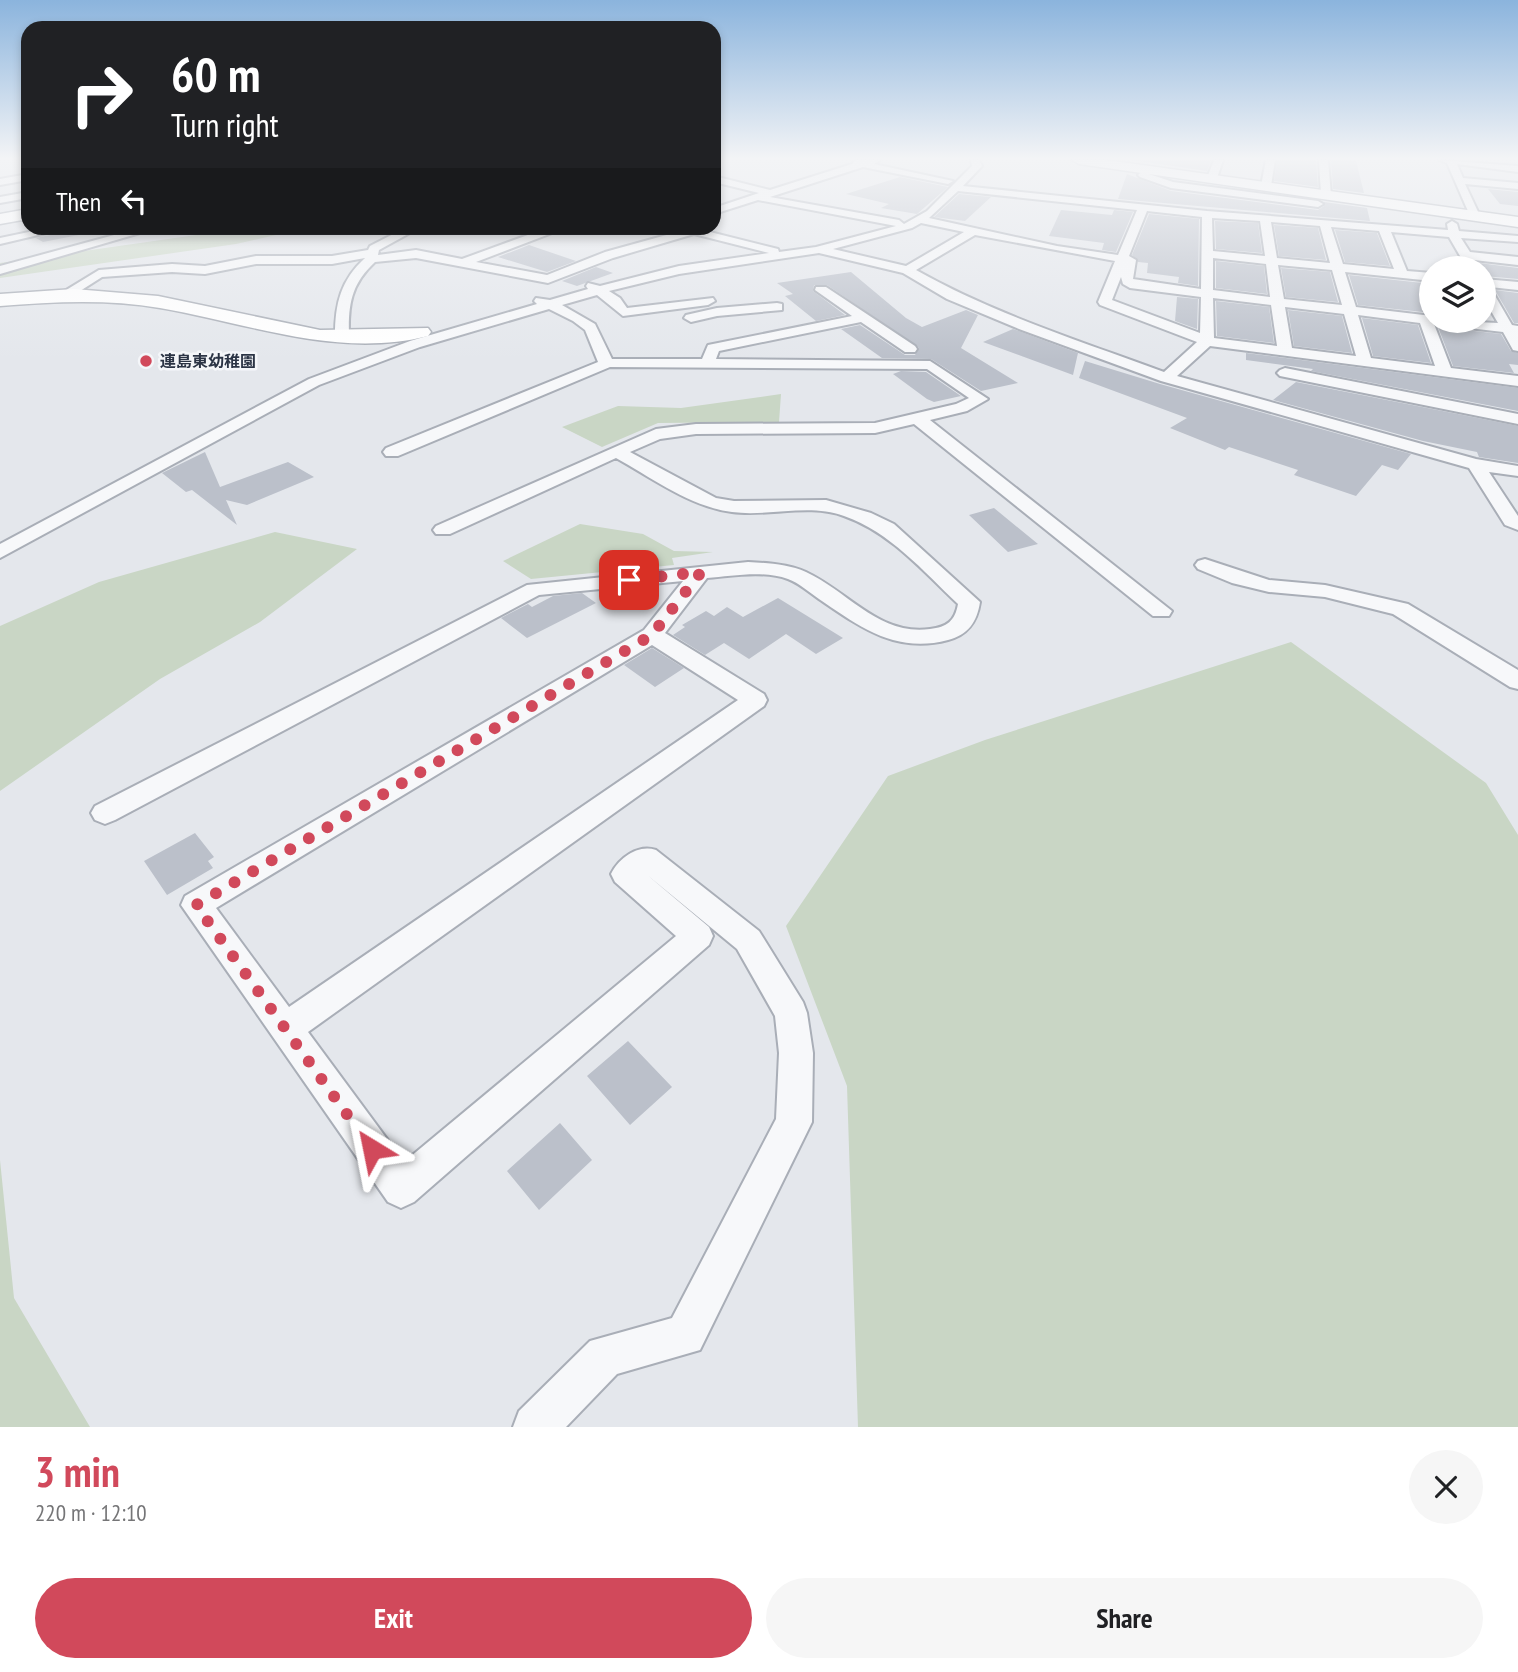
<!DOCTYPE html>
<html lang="en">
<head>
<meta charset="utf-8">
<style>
	body { margin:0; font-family:"PT Sans Narrow","Noto Sans JP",sans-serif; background:#f6f6f6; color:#202124; height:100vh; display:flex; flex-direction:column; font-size:26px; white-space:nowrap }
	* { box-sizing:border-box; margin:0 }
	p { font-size:23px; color:#757577 }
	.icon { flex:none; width:38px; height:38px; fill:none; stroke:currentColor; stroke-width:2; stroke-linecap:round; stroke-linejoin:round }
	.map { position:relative; height:1427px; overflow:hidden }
	.panel { display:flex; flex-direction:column; background:#fff; flex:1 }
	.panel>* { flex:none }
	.hud { position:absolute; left:21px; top:21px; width:700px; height:214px; border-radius:21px; box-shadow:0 4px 10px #0003; background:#202124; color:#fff; overflow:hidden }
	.controls { position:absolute; left:1419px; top:256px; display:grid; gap:14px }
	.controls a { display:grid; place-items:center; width:77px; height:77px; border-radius:50%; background:#fff; box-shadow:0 4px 10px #0003; font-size:35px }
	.pin { position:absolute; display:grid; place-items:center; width:60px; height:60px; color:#fff; margin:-30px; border-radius:14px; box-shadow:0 4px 10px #0006 }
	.me { position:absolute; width:77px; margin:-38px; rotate:325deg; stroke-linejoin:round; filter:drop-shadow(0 0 5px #0008) }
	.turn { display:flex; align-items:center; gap:24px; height:147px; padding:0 35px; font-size:32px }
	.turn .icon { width:91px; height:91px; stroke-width:2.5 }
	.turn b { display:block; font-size:49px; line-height:60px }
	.then { display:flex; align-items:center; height:66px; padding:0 35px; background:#0003; gap:14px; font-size:26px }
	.round { display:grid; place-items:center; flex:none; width:74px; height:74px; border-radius:37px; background:#f6f6f6 }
	.headline { display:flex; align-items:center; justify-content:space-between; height:119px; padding:0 35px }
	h1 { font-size:42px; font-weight:800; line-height:52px; color:#d1495b }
	.cta { display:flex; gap:14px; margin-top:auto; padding:14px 35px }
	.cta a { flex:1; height:80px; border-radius:42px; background:#d1495b; color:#fff; font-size:28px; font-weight:800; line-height:80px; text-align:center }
	.cta a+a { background:#f6f6f6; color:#202124 }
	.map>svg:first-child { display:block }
	.green { fill:#c9d6c5 }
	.building { fill:#bbc0ca }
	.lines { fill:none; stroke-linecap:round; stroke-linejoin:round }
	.street-casing { stroke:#a9aeb7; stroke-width:4 }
	.secondary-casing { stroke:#a9aeb7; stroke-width:3 }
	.street { fill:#f7f8fa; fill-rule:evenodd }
	.secondary { fill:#fff; fill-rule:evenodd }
	.route { stroke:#d1495b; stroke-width:12; stroke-dasharray:0 21.6 }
	.poi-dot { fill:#d1495b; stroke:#f4f6f9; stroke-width:2.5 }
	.labels { text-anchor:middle; stroke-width:5; stroke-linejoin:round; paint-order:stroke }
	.far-poi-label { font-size:16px; font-weight:bold; fill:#2b3445; stroke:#f4f6f9; text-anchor:start }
</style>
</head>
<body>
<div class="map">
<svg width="1518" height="1427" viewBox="0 0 1518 1427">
	<rect width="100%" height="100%" fill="#e4e7ec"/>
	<!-- green -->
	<path class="green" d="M225,228H307L236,244L0,278V263L217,232Z
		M781,394L779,422L658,423L602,447L562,427L618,406L681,408Z
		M580,524L643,534L674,551L713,552L672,558L674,565L531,579L503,561Z
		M275,532L357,549L260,622L160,679L0,791V626L99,582Z
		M1291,642L1486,783L1518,835V1427H858L847,1086L786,926L888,776L985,740Z
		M0,1160L14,1298L90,1427H0Z"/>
	<!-- building -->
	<path class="building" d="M1132,160H1211L1207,171Z
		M1277,160H1316L1318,187L1274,181Z
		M1331,160L1356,161L1364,193L1333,189Z
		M1127,174L1171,191L1318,210L1324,206V202L1367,208L1370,221L1118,199Z
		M900,177L948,187L917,214L881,208L889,204L846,194Z
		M1488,189L1518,192V206L1500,204Z
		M959,194L991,197L965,221L934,217Z
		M1061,210L1112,215L1114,210L1133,212L1116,252L1102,250L1104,243L1049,236Z
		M1149,214L1199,219L1198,286L1178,283L1179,277L1147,273L1148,263L1138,262L1132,255Z
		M1215,221L1258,223L1262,253L1216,249Z
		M1274,225L1318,228L1326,260L1279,256Z
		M71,228L84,234L43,242L36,238L69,231Z
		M1335,230L1377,233L1390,266L1345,262Z
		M529,245L576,261L547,272L498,257Z
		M1216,261L1264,266L1267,294L1216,288Z
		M1479,263L1518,268V279L1484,276V268Z
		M596,267L613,273L577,286L562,281Z
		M1281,268L1330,272L1338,302L1286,297Z
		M851,272L906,318L922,327L966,310L978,315L961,348L1018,383L981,391L931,359L882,358L841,329L860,325L905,355H915L919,348L827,285H814L813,291L845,315L816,321L785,296L793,294L777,283Z
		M1349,275L1432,284V313L1358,305Z
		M1495,290L1518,293V323H1514Z
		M1177,297L1198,299L1197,329L1175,321Z
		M1216,301L1269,307L1274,343L1217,336Z
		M1288,310L1342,316L1352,353L1294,346Z
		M1362,318L1418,325L1431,363L1373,356Z
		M1438,327L1501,334L1511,351L1518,353V365L1509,364L1514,373L1453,366Z
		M1013,329L1078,353L1073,375L983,342Z
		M1246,353L1518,388V411L1311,371L1313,369L1246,360Z
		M1085,361L1160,384L1411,454L1398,470L1382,465L1356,496L1294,475L1298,470L1229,447L1225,450L1170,428L1187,418L1079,378Z
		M901,371L926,372L961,396L934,402L927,399L893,374Z
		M1296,382L1518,426V463L1479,457L1477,452L1423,441L1273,400Z
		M205,452L220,487L288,462L314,477L247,505L226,500L237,525L192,490L186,492L162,473Z
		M994,508L1038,544L1008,552L969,515Z
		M582,593L596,603L527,638L501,618L528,604L532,607L553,596Z
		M778,598L843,638L816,654L786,634L749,659L724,643L705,655L673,635L685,627L682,625L706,611L714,616L727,607L743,617Z
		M652,648L684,668L655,687L624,665Z
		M195,833L214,857L208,861L213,868L167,895L144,861Z
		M628,1041L672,1087L630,1125L587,1076Z
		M560,1123L592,1160L539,1210L507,1171Z"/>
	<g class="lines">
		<!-- street casing -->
		<g class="street-casing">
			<path id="street" d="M856,160H880L874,164L953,181L948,184L863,167L770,197L899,220L904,224L927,211L972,166L971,160H979L982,166L963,186L1207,211L1448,230L1447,224L1452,221L1457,224L1459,231L1518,236V242L1461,238L1470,252L1518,257V265L1474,260L1479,268H1467L1449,237L1391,232L1407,271L1432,273V281L1345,272L1356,307L1432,316V320L1498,323L1484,299V279L1518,282V290L1490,287L1512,325L1518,326V351L1513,350L1503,332L1434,324L1451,368L1518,376V386L1210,346L1177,376L1476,459L1518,466V476L1489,472L1518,516V530L1505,525L1469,468L1161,381L1019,329L947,299L903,273L819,253L679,274L609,291L620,298L627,308L713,298L715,301L708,305L623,316L597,295L562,305L595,324L612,359H702L708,345L852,316L815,290L816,287H826L915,346L917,349L915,352H905L861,322L719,351L716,359L930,361L988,399L967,411L930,420L1172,611L1169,616H1153L914,424L875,433L696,434L660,439L630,452L716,498L734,501L826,500L871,513L894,524L980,602C977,622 968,635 948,640C896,654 860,627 819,599C809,592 799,583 788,579C763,570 732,576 707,578L665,633L764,694L767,700L764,706L308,1032L404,1162L676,936L615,882L611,874C619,858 638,844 656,850L759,931L803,1002L807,1013L813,1053L812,1122L700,1350L617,1374L566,1427H513L519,1411L590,1341L672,1318L776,1119L779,1053L775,1016L737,949L646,874L709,927L713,936L709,945L414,1202L401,1208L388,1202L181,905L185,896L644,630L683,581L539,595L115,820L105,824L95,820L91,813L95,806L527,585L748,562C767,563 788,564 806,572C849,592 879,636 930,629C947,627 955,621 958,604C923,571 890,532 844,516C809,503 768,517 732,512C691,507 652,478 616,458L450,534H436L433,530L436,526L656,429L696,424L875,423L956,404L969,398L927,369L610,367L398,456H386L383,452L386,448L598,362L585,330L573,321L549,309L420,347L319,385L0,558V544L309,379L410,341L537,304L534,301L536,298L550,300L588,289L586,286L588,283L600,286L679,266L769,253L694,234L613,258L548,283L416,258L375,262C351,284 348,305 349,336L342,340L335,336C335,303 341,280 365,258L332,264H256L205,274L172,272L102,277L69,298L64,299L58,295L99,270L172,264L205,266L256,256H332L368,250L370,246L405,228H419L379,250L378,255L416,250L462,259L547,228H561L560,230L476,262L547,275L605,252L681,231L678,228H694L778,249L779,252L816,247L896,226L758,200L714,214V208L759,193L714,182V176L770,190L852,164ZM958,191L1137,210L1118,255L1057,246L929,218ZM1147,211L1202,217L1201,289L1133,279L1136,260L1129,256ZM1212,218L1260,221L1265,256L1213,251ZM1271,222L1320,226L1330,263L1277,258ZM921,223L964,232L906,266L833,249L912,228ZM1331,227L1379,231L1394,269L1343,264ZM975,235L1115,261L1098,302L1100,305L1197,342L1164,372C1080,341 994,314 916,270ZM1213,258L1266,264L1270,297L1213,290ZM1278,265L1332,270L1342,305L1284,299ZM1121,277L1123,284L1130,288L1201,297L1200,333L1112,300ZM1213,298L1271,305L1277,346L1214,338ZM1285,307L1344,314L1356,356L1292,348ZM1358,315L1420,323L1435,366L1371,358ZM652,645L738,700L289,1007L216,908Z
				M1214,160H1223L1217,178L1212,181L1207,178Z
				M1266,160H1275L1271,186L1266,189L1261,186Z
				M1319,160H1328L1331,195L1326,198L1321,195Z
				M1439,160L1518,166V172L1457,164L1463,178L1518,183V189L1465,184L1480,216L1471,218L1447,163Z
				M1147,166L1152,169L1149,174L1173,182L1318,201L1323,204L1318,207L1171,188L1140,177L1138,175Z
				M28,174V180L0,185V179Z
				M28,192V198L0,203V197Z
				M48,228H68L0,244V238Z
				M140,228H157L0,274V266Z
				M777,303L782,304V310L717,316L691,322L684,318L686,315L717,308Z
				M1285,368L1518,414V424L1280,376L1277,373L1280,370Z
				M1205,559L1269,580L1325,585L1408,604L1518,670V689L1510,687L1393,614L1325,597L1269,592L1232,583L1198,569L1195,565L1198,561Z"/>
		</g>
		<!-- secondary casing -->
		<g class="secondary-casing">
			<path id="secondary" d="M1072,160H1106L1518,217V227L1079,164Z
				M28,209V219L0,224V214Z
				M74,289L158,296L320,330L428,328L431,332L428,336C338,359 248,323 160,308C107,299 53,302 0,306V294Z"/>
		</g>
		<!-- street -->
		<use href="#street" class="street"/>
		<!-- secondary -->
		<use href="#secondary" class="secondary"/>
	</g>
	<!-- sky -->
	<linearGradient id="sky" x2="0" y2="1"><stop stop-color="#8bb4dd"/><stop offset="0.44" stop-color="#f3f4f6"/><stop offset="1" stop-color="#f3f4f6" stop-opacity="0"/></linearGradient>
	<rect width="1518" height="360" fill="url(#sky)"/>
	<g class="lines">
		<!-- route -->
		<path class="route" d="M372,1149L196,905L652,635L701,572L629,580"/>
	</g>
	<!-- markers -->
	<circle class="poi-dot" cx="146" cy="361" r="7"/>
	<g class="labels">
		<!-- far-poi labels -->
		<g class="far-poi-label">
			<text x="160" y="367">連島東幼稚園</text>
		</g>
	</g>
</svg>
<div class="controls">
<a><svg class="icon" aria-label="layers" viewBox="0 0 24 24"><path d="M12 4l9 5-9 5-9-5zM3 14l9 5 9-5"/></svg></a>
</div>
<div class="pin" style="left:629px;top:580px;background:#d93025"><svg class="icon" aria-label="arrive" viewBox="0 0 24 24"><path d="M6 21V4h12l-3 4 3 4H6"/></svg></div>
<svg class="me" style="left:372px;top:1149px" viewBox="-20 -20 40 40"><path d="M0-17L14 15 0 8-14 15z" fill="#d1495b" stroke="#fff" stroke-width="4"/></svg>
<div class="hud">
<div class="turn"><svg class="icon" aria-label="right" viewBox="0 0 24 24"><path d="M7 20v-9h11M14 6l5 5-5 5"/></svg><div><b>60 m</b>Turn right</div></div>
<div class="then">Then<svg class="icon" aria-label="left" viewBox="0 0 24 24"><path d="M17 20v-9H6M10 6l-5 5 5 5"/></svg></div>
</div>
</div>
<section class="panel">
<div class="headline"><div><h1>3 min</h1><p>220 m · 12:10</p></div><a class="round"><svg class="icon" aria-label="close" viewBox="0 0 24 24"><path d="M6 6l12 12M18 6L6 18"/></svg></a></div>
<div class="cta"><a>Exit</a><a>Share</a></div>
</section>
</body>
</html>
